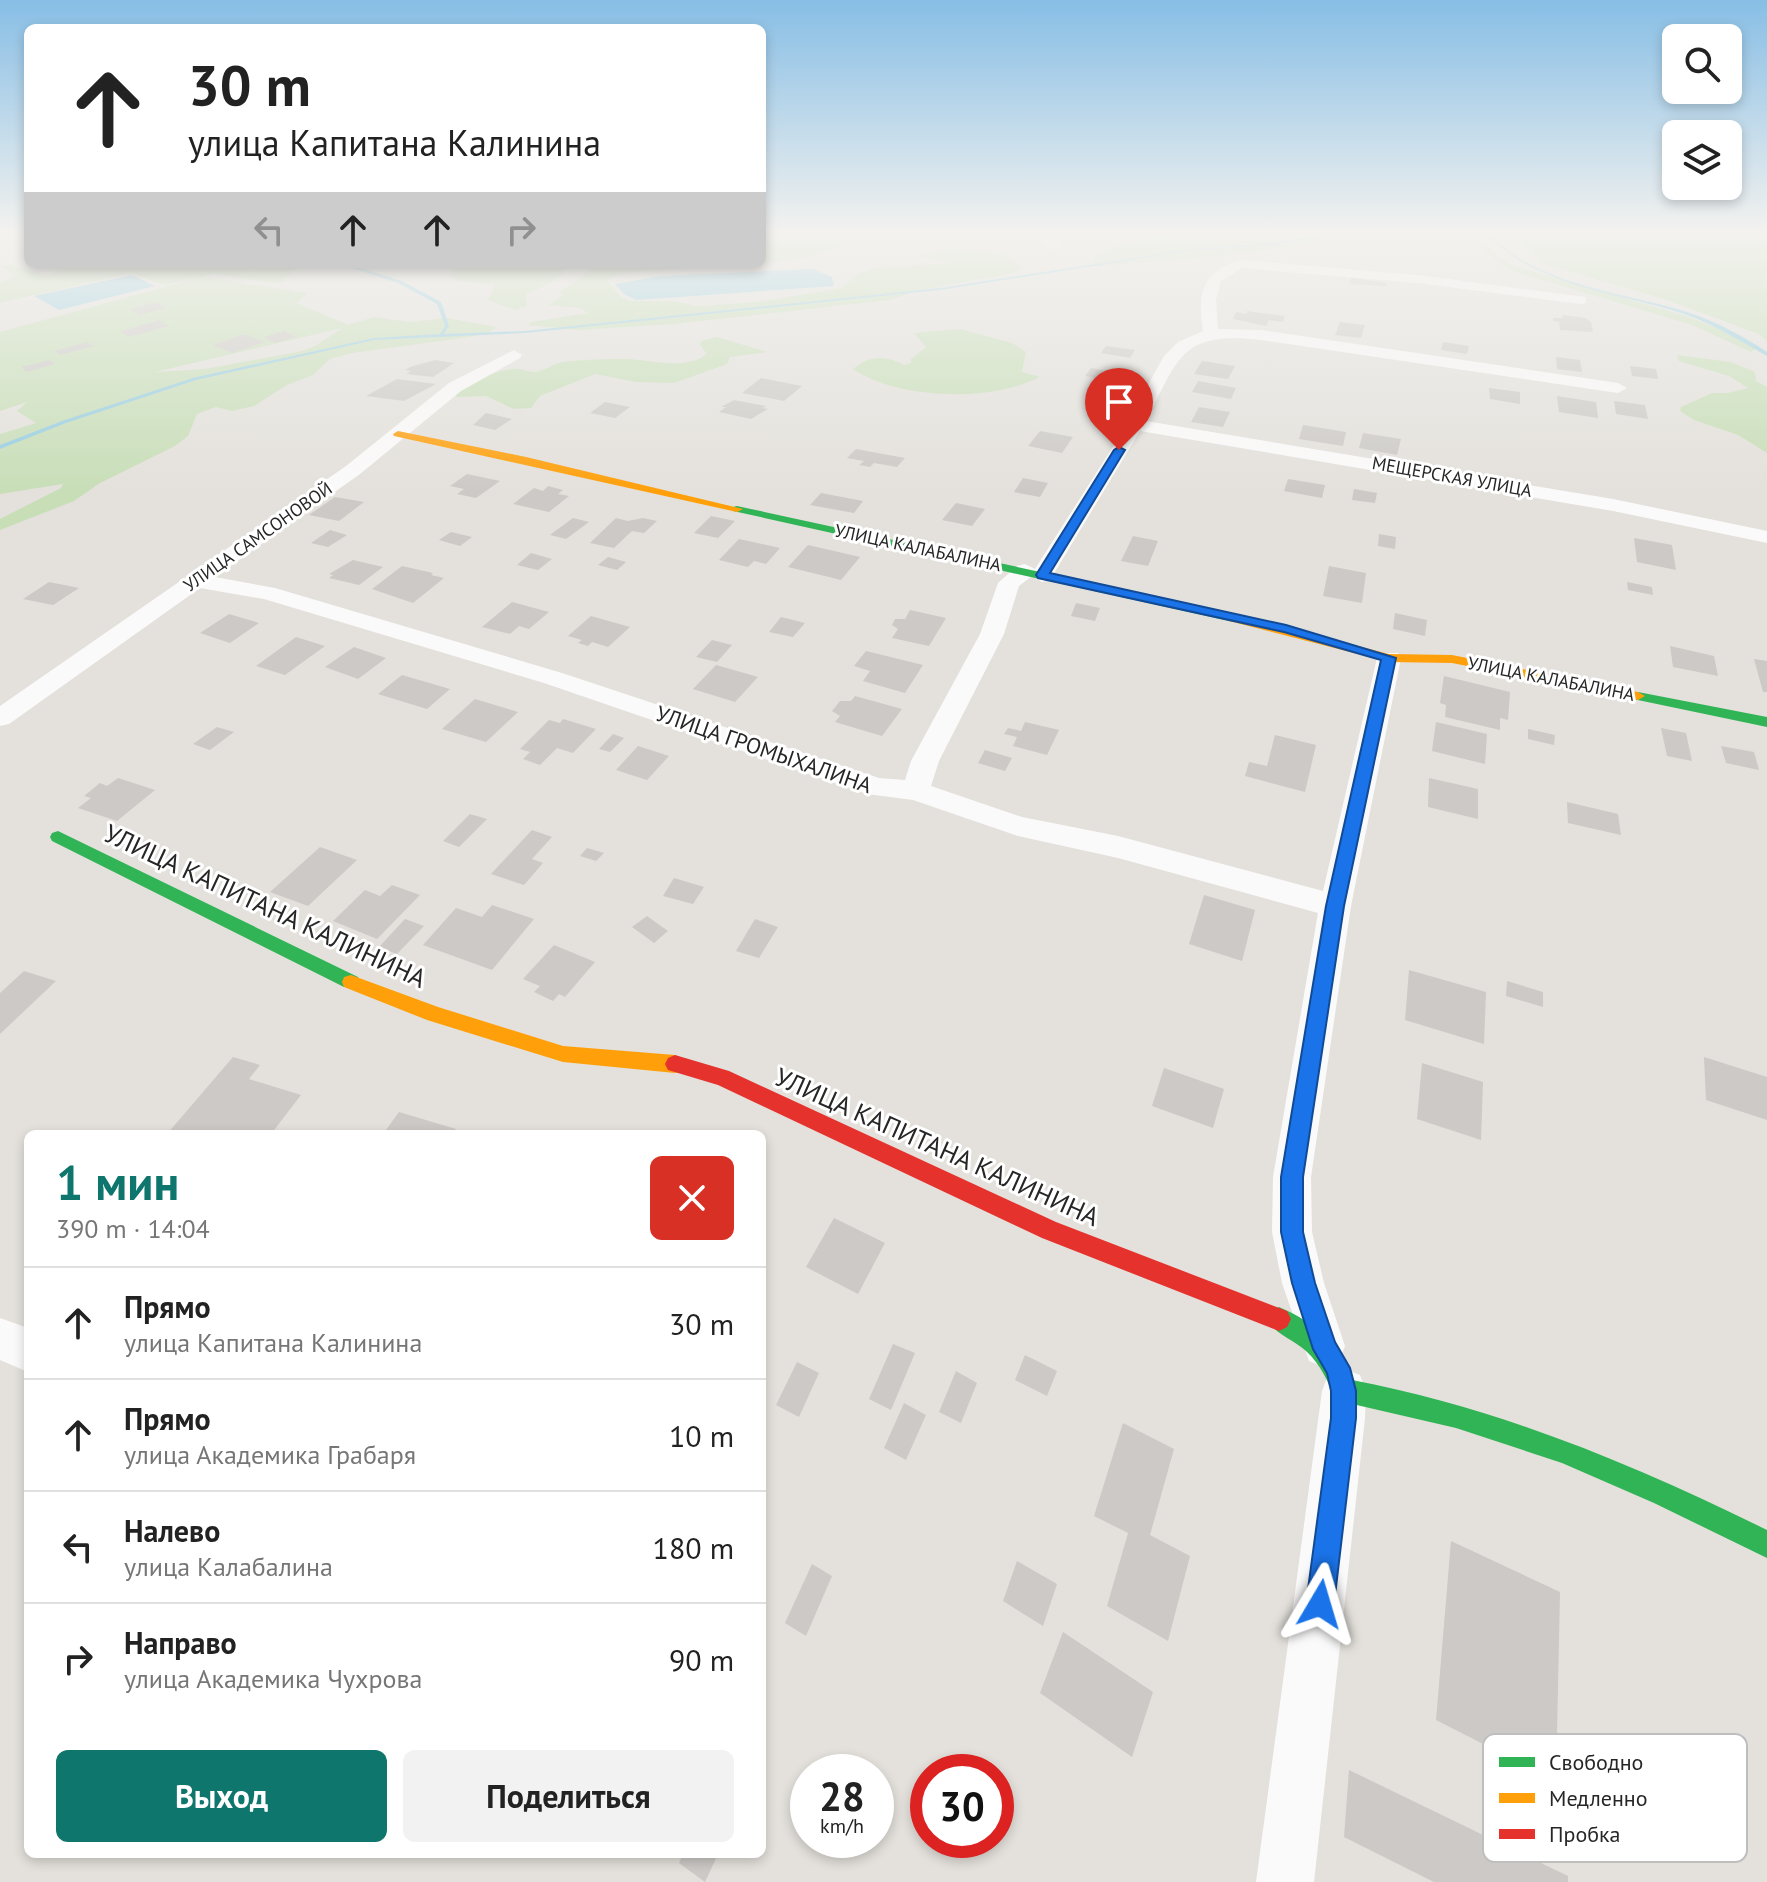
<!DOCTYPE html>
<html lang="ru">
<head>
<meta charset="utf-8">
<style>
	body { margin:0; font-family:"PT Sans",sans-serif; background:#f2f2f2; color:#222; height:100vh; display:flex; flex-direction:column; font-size:30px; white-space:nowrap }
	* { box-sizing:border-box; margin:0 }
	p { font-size:26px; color:#767676 }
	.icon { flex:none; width:44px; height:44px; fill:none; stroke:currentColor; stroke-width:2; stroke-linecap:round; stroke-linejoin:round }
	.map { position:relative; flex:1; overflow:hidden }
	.panel { position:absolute; left:24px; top:1130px; width:742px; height:728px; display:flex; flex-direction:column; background:#fff; border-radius:12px; box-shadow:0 4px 12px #0003 }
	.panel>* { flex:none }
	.hud { position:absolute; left:24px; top:24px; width:742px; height:244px; border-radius:12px; box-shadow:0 4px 12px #0003; background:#fff; color:#222; overflow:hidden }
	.controls { position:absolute; left:1662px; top:24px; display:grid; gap:16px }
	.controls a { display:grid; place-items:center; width:80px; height:80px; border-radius:12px; background:#fff; box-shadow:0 4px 12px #0003; font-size:40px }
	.speed { position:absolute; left:790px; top:1754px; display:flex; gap:16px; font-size:40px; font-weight:700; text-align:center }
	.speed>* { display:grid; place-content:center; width:104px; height:104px; border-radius:50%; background:#fff; box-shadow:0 4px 12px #0003; line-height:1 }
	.speed small { font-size:20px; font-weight:400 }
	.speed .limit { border:12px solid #d22; background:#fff; color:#111 }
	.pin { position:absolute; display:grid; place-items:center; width:68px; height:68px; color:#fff; margin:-82px -34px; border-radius:50% 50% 50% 0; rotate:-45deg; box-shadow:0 0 8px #0007 }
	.pin .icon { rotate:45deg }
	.me { position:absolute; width:88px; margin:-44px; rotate:7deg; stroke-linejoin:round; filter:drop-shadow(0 0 6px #0008) }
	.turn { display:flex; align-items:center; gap:28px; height:168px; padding:0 32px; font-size:36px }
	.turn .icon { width:104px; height:104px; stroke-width:2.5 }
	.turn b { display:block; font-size:56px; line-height:68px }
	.lanes { display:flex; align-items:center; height:76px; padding:0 32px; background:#0003; justify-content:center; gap:40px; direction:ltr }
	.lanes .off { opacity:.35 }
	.round { display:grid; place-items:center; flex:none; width:84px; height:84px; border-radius:12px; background:#f2f2f2 }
	.head { display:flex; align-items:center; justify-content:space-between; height:136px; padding:0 32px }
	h1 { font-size:48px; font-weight:600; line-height:60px; color:#0f766e }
	.button { display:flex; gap:16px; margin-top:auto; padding:16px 32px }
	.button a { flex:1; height:92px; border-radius:12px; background:#0f766e; color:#fff; font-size:32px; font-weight:600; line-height:92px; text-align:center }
	.button a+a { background:#f2f2f2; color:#222 }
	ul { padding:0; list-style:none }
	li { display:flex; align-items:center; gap:24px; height:112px; padding:0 32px; border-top:2px solid #e0e0e0 }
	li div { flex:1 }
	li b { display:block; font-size:30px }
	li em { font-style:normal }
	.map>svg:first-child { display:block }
	.green { fill:#c7deb7; fill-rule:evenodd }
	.water { fill:#95cde1 }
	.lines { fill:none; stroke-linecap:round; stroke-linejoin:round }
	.stream { fill:#95cde1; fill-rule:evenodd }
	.building { fill:#ccc9c6 }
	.street { fill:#fbfafa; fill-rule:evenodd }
	.fast { fill:#30b455; fill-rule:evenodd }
	.slow { fill:#ff9f0a; fill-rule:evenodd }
	.jam { fill:#e5322d; fill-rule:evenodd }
	.route { fill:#1a73e8; stroke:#114b97; stroke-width:2 }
	.labels { text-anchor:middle; stroke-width:6; stroke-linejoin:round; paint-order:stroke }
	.far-street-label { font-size:18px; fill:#262626; stroke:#fff }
	.street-label { font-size:22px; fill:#262626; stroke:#fff }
	.near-street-label { font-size:26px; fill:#262626; stroke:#fff }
	.key { fill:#fff; stroke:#bebebe; stroke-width:2 }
	.key-label { font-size:22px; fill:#262626 }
</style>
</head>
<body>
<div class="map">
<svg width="1767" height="1882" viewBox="0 0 1767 1882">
	<rect width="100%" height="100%" fill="#e4e1dc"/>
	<!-- green -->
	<path class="green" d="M762,230H833L841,246L804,258L762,263Z
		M1190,230H1286L1283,233H1325L1331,238L1303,245L1198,258L1094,266L1096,256C1124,242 1159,233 1190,230Z
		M1465,230H1478L1481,242L1508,264L1686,316L1736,335L1756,348L1751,352L1692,325L1512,271L1495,260Z
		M1509,230H1767V341L1759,334L1664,299L1541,263Z
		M954,249L1003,254L1024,268L1010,274L919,290L891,300L674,324L578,330L528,325L531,322L588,313L580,308L548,305L562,296L560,291L583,277L588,270V264H759C733,269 615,266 607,281L621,297L630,301H673L698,306L758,302L841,288L858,274L874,268L951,263L917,256Z
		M84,264L106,267L301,264L279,284L214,274L164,285L131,273L0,303V283L15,276L0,266L12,265L48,276L60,267Z
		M454,264H569C561,279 542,288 526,294L527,306L515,310L488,300L495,285L458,281L451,275Z
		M202,277L308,293L297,303L348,325L374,317L410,322L447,318L496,327L488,333L470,337L352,353L330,359L313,375L287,385L254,406L232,411L216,407L197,414L188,436L175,446L100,483L74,501L0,530V519L61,488L63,484L0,494V434L36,423L17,411L27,402L0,411V332ZM342,328L317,345L302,351L205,369L155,372Z
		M960,329L1012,343L1026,352L1022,372L1040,377C991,402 899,400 853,369C869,355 886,355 904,365L911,363V359L926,347L914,333Z
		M717,337L767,352L730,357L727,364L674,383L636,382L595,374L540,396L531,408L514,409L486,396L457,397L453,394C473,383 493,370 515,369C522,368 527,372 533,372C544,372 552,364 562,362C579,360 600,359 617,359C646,357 681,373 707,354L700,345L701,341Z
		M1677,355L1731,362L1755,372L1756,381L1767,387V453L1738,435L1694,420L1680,411L1681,407L1712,393H1728L1748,388L1729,376L1679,361Z"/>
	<!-- water -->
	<path class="water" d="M813,269L832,277L834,286L636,300L624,294L615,284L661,276Z
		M132,275L155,286L59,310L34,296Z"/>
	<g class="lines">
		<!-- stream -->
		<path class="stream" d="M1354,230H1361L1273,245L1190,251L940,290L525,333L374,340L196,380L66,423L0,449V445L62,421L193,378L374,338L440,334L445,326L437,304L398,283L352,268L354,266L402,281L441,302L449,326L444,334L525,331L940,288L1190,249L1273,243Z
			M1482,230H1486C1492,235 1497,242 1504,247C1556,289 1628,293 1690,313C1717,322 1743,336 1767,352V356C1740,341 1714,324 1684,314C1613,291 1537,288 1482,230Z"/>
	</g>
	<!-- building -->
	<path class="building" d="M1351,278L1387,283L1386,286L1350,284Z
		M156,302L166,308L140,315L130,309Z
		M1247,311L1285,316L1283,322L1269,320L1266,326L1233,319L1236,312L1246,314Z
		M1562,315L1586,318L1591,322L1593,332L1560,330L1559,322L1553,321V318H1563Z
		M159,320L169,326L130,337L120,332Z
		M1340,322L1365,325L1361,338L1335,335Z
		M284,331L296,337L275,343L264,337Z
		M245,334L264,342L233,353L213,345Z
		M87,342L94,346L61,355L54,351Z
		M1443,342L1469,346L1467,354L1441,350Z
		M1106,346L1135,350L1130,358L1101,353Z
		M1556,357L1580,360L1582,372L1557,369Z
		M49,360L55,364L27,372L21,367Z
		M435,360L454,363L433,377L406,374L411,371L405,370L410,367Z
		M1202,361L1235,366L1228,379L1194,374Z
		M1630,366L1656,369L1658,379L1632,376Z
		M1091,368L1113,372L1108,380L1085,376Z
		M761,378L802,386L784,401L742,393Z
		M397,379L436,384L404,401L366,396Z
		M1198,381L1236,388L1231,399L1192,392Z
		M1489,388L1520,392V404L1490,399Z
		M1557,396L1596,402L1598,418L1559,412Z
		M734,400L766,406L763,408L768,409L751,419L719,412L726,407H721Z
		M1614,401L1645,405L1648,419L1616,414Z
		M605,402L630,407L615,418L590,413Z
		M1199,407L1230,412L1223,427L1191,422Z
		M486,413L512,419L495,430L473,425Z
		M1303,425L1346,432L1343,446L1299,439Z
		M1040,431L1073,437L1062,453L1028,446Z
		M1363,433L1401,439L1397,455L1359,448Z
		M856,449L905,458L897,467L874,463L870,467L859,465L864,461L847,458Z
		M467,474L500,481L476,498L457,494L464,489L450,486Z
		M1023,478L1048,483L1040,497L1014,492Z
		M1288,479L1325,485L1322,498L1284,491Z
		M548,486L563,490L558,494L569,496L549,512L513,504L534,488L543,491Z
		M1354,489L1377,493L1375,503L1352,500Z
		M821,493L863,501L854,513L810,505Z
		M335,497L364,502L339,521L309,515Z
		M956,503L985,509L972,526L942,520Z
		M711,516L735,521L718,538L694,533Z
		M573,518L589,522L566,539L550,535Z
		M616,518L628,521L643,518L657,521L644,533L632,531L614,548L590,543Z
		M330,530L347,535L328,547L311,543Z
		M451,532L472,537L460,546L439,540Z
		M1379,534L1396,537L1395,549L1378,546Z
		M1133,536L1158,541L1148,566L1121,561Z
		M1634,538L1672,545L1676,570L1637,562Z
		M739,539L780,548L766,564L754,561L748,567L719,560Z
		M808,545L860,557L841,580L788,567Z
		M531,553L552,559L538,570L517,565Z
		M608,557L626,562L617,570L598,565Z
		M353,560L383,567L359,585L329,578L333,575L329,574Z
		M402,566L433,573L431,575L444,578L413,603L372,589Z
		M1329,566L1366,573L1362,603L1323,596Z
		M49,582L79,588L53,605L23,599Z
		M1627,582L1652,587L1653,595L1628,590Z
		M512,602L549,612L529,629L519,626L510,634L482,627Z
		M1076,603L1100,608L1095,621L1071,616Z
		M910,610L946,618L929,646L892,638L898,629L892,625L895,619H905Z
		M1395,613L1427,620L1425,636L1393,629Z
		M229,614L259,623L230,643L200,633Z
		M591,616L630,627L608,647L592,642L588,646L578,643L582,640L568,636Z
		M781,617L805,623L793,637L769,632Z
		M296,637L325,646L285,675L256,666Z
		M712,640L732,645L717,662L696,657Z
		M1670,646L1714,656L1718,676L1673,667Z
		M354,647L386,658L358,679L325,667Z
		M866,651L923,665L905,693L863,681L870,671L854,666Z
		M1754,659L1767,661V692H1763Z
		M716,665L758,677L735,702L693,689Z
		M402,675L450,689L427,709L378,694Z
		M1444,676L1510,692L1508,720L1500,718V730L1445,717L1446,705L1440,703Z
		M855,696L902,709L882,736L835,722L840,716L832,711L840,701H851Z
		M475,699L518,712L486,742L442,729Z
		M563,719L596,729L573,753L557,748L540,765L523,759L530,752L520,749L549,720L560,723Z
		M1025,722L1059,730L1047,755L1013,746L1017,737L1004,734L1008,728L1021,731Z
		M1436,722L1487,734L1485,764L1432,751Z
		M217,727L234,732L210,750L193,744Z
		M1661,728L1686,733L1692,761L1667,756Z
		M1528,729L1555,735L1554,745L1528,739Z
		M613,734L624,738L610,752L599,749Z
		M1275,735L1316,745L1305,792L1245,776L1249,762L1267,766Z
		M638,746L669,756L647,780L616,770Z
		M1721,746L1754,752L1759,770L1726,763Z
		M985,750L1012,758L1005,771L978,763Z
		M118,778L155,790L117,821L78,808L91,798L84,796L100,783L107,786Z
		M1429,778L1478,789V819L1428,807Z
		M1567,802L1618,814L1621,835L1568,823Z
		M470,814L487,819L459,847L443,841Z
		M532,830L552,837L532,859L543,863L524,885L491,874Z
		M320,847L357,860L308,906L270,892Z
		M587,848L604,853L596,861L580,856Z
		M674,878L704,887L693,904L663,896Z
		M392,885L420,895L377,939L333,921L365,890L380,896Z
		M1204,895L1255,910L1242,961L1189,944Z
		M492,905L534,919L492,970L423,945L456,908L482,917Z
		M647,916L668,931L654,943L632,927Z
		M405,919L424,926L397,954L379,947Z
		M755,919L778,927L759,958L736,951Z
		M554,945L595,962L565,997L559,994L553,1001L534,992L540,986L523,979Z
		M1409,970L1486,992L1484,1044L1405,1020Z
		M24,971L56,981L0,1034V993Z
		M1507,981L1543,992V1007L1506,996Z
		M233,1057L260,1065L249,1079L301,1095L271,1134H167Z
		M1704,1057L1767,1077V1120L1706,1100Z
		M1422,1063L1483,1082L1481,1140L1417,1119Z
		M1164,1068L1224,1089L1213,1128L1152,1106Z
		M399,1112L456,1129L453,1134H383Z
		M834,1218L885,1243L858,1294L806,1267Z
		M893,1344L915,1353L891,1410L869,1399Z
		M1025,1355L1057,1371L1047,1396L1015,1380Z
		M797,1362L819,1373L799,1417L776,1405Z
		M956,1371L977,1383L961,1423L939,1412Z
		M904,1403L926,1415L906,1460L884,1448Z
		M1123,1423L1174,1449L1150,1535L1190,1556L1168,1641L1107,1606L1128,1533L1094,1516Z
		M1451,1541L1560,1592L1556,1782L1535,1793L1509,1780L1491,1748L1436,1720Z
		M1017,1561L1057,1584L1043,1626L1003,1601Z
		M812,1564L832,1576L806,1636L785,1623Z
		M1063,1632L1153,1692L1132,1757L1040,1693Z
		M1349,1770L1568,1876V1882H1434L1344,1837Z
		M683,1854H718L705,1882L679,1863Z"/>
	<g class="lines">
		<!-- street -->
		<path class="street" d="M1021,230H1036L1065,246L1053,249Z
			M1242,260L1418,275L1586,297V303L1581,304L1418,283L1242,268L1221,281L1216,300L1218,329L1261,330L1618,383L1627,388L1618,393L1261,340C1180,331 1179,358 1146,421L1613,499L1767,531V543L1613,511L1140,431L1050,580L1042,582L1032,576L1019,586L1004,634L939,761L931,786L1022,817L1118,836L1323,891L1377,658L1380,653H1398L1401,658L1351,906L1311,1177L1312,1232L1324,1283L1345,1346L1339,1361L1324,1367L1309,1361L1282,1283L1272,1232L1273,1177L1318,913L1118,858L1018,836L913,800L867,794L544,683L264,599L200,588L9,724L0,726V706L346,466L449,383L514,350L522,355L520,358L461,391L360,474L215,577L275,588L562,673L879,778L905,780L911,761L980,634L998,583L1017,566L1025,564L1035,569L1116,442L1164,356L1178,342L1203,331C1197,293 1202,270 1242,260Z
			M0,1318L28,1328V1372L0,1360Z
			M1344,1369L1360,1375L1366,1391L1365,1418L1314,1882H1256L1322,1391L1328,1375Z"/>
		<!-- fast -->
		<path class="fast" d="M737,506L1234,614L1241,618L1234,622L733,511V507Z
			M1638,692L1767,717V727L1633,699V693Z
			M58,831L358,977L360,982L358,987H344L52,841L50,837L52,833Z
			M1279,1307C1315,1322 1338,1344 1352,1380C1499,1408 1633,1464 1767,1530V1558L1654,1503L1562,1463L1456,1428L1335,1400C1328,1381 1321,1365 1306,1351C1294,1340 1273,1333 1267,1319L1271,1311Z"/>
		<!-- slow -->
		<path class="slow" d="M398,431L526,457L743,509L737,512L394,436L393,434Z
			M1234,614L1389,654L1452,655L1638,692L1645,696L1638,700L1452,663L1389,662L1229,621L1227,618Z
			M351,975L438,1007L563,1046L675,1055L682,1058L685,1064L682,1070L675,1073L563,1062L427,1020L344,987L342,982L344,977Z"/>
		<!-- jam -->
		<path class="jam" d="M675,1055L729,1071L1056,1222L1287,1311L1291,1319L1287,1327L1279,1331L1042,1238L718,1085L668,1070L665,1064L668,1058Z"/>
	</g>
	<!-- sky -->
	<linearGradient id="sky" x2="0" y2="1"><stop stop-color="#87bee5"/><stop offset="0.47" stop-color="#f3f2ef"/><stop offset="1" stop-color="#f3f2ef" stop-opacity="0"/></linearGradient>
	<rect width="1767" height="493" fill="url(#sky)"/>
	<!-- route -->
	<path class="route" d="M1119,447L1125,450L1050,573L1286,625L1396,658L1344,906L1303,1177V1232L1315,1283L1335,1342L1350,1368L1356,1391V1418L1334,1604L1330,1614L1320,1618L1310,1614L1306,1604L1331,1418V1391L1327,1373L1313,1349L1292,1283L1281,1232V1177L1326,906L1381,660L1284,632L1038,578L1036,575L1114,450Z"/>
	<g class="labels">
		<!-- far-street labels -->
		<g class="far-street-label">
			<text transform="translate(1452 477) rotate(10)" y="6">МЕЩЕРСКАЯ УЛИЦА</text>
			<text transform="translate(258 537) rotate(-35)" y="6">УЛИЦА САМСОНОВОЙ</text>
			<text transform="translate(918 548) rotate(12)" y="6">УЛИЦА КАЛАБАЛИНА</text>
			<text transform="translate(1551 679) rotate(11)" y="6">УЛИЦА КАЛАБАЛИНА</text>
		</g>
		<!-- street labels -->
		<g class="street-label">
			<text transform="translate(764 749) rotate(19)" y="8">УЛИЦА ГРОМЫХАЛИНА</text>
		</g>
		<!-- near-street labels -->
		<g class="near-street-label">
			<text transform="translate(265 906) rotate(25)" y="9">УЛИЦА КАПИТАНА КАЛИНИНА</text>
			<text transform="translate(937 1147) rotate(24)" y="9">УЛИЦА КАПИТАНА КАЛИНИНА</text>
		</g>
	</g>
	<!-- legend -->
	<rect x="1483" y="1734" width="264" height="128" rx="12" class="key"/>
	<rect x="1499" y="1757" width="36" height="10" fill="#30b455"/>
	<rect x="1499" y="1793" width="36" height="10" fill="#ff9f0a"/>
	<rect x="1499" y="1829" width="36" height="10" fill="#e5322d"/>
	<g class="key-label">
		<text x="1549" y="1770">Свободно</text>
		<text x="1549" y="1806">Медленно</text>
		<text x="1549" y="1842">Пробка</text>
	</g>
</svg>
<div class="controls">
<a><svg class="icon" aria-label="search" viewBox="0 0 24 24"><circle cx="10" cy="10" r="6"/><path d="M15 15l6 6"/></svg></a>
<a><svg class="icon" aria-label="layers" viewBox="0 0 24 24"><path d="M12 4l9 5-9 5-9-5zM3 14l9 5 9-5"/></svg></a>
</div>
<div class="speed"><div>28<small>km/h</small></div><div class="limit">30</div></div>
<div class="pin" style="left:1119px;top:450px;background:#d93025"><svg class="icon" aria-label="arrive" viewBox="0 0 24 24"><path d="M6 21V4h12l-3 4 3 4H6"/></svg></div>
<svg class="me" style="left:1320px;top:1604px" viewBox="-20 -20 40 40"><path d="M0-17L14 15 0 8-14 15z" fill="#1a73e8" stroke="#fff" stroke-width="4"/></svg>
<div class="hud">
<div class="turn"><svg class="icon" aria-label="ahead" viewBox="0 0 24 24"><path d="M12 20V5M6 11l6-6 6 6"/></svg><div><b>30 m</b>улица Капитана Калинина</div></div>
<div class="lanes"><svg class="icon off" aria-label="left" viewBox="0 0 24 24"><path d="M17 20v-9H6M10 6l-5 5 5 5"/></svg><svg class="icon" aria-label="ahead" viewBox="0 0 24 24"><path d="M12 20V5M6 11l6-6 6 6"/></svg><svg class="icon" aria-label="ahead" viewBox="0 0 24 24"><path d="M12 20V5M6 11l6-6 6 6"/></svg><svg class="icon off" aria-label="right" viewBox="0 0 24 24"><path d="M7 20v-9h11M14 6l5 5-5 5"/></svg></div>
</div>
<section class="panel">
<div class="head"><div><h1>1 мин</h1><p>390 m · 14:04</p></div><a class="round" style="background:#d93025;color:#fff"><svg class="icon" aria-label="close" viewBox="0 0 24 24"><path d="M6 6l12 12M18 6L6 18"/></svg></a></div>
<ul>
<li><svg class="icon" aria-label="ahead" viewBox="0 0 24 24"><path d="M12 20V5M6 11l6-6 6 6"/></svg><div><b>Прямо</b><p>улица Капитана Калинина</p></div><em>30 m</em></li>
<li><svg class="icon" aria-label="ahead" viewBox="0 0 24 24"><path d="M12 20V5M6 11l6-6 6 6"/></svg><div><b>Прямо</b><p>улица Академика Грабаря</p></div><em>10 m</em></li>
<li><svg class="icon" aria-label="left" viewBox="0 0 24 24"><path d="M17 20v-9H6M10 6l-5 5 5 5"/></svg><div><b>Налево</b><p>улица Калабалина</p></div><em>180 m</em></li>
<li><svg class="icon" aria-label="right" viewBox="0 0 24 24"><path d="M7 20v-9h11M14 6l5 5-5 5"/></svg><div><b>Направо</b><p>улица Академика Чухрова</p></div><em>90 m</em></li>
</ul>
<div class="button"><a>Выход</a><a>Поделиться</a></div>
</section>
</div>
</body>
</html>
